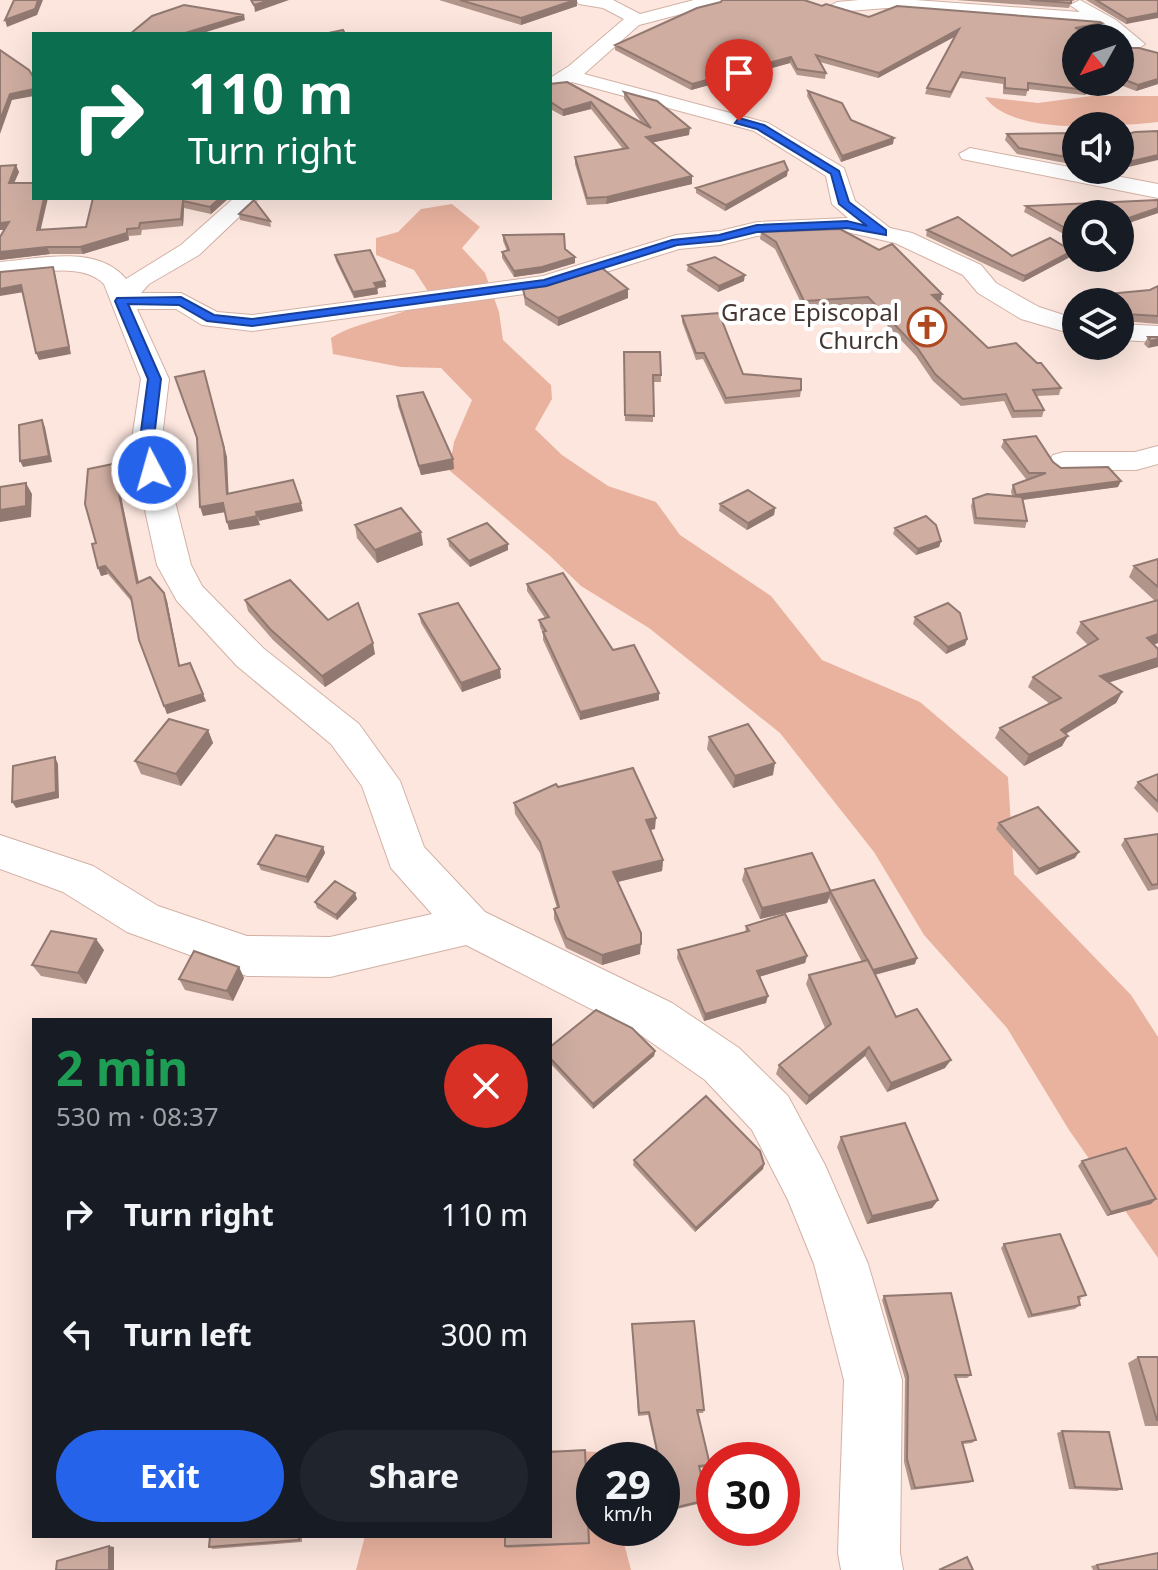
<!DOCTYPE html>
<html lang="en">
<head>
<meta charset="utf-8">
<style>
	body { margin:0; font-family:"Noto Sans",sans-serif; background:#20242c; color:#f1f3f6; height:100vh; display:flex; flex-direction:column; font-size:30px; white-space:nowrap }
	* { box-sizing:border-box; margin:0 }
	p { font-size:26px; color:#9ea1a6 }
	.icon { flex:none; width:44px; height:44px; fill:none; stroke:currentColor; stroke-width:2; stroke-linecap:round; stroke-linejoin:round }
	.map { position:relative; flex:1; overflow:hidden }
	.side { position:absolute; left:32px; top:1018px; width:520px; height:520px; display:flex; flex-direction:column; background:#171b24; border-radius:0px; box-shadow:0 8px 32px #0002 }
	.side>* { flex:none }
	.top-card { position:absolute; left:32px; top:32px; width:520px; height:168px; border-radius:0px; box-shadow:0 8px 32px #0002; background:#0b6e4f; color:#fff; overflow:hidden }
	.needle { width:52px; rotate:230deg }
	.controls { position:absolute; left:1062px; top:24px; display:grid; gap:16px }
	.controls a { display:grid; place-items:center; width:72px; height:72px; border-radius:50%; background:#171b24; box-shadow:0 8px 32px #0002; font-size:40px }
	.speed { position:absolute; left:576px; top:1442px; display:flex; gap:16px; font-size:40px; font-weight:700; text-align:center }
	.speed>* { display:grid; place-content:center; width:104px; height:104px; border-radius:50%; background:#171b24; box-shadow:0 8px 32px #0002; line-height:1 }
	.speed small { font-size:20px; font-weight:400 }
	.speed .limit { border:12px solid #d22; background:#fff; color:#111 }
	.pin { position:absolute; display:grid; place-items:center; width:68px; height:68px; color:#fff; margin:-82px -34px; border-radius:50% 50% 50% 0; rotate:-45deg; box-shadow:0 0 8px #0007 }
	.pin .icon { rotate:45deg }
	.me { position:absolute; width:88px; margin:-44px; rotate:354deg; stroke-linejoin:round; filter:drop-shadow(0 0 6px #0008) }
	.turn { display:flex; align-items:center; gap:28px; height:168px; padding:0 24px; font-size:36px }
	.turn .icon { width:104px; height:104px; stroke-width:2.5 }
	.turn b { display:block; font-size:56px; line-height:68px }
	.round { display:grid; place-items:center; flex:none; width:84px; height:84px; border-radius:42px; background:#20242c }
	.overview { display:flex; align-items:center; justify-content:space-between; height:136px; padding:0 24px }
	h1 { font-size:48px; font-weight:700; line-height:60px; color:#1e9e55 }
	.primary-button { display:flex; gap:16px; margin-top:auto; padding:16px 24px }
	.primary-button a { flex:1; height:92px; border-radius:48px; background:#2563eb; color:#fff; font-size:32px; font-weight:700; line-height:92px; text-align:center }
	.primary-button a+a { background:#20242c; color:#f1f3f6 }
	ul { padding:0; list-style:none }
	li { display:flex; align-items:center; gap:24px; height:120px; padding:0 24px }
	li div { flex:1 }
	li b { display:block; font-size:30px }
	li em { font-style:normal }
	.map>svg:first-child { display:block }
	.green { fill:#e9b29f }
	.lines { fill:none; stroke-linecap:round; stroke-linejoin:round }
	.minor-casing { stroke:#d3b1a5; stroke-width:2 }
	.minor { fill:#fff; fill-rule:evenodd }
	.wall { fill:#b2958a }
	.shaded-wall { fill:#917971 }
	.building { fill:#cfada1; stroke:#917971; stroke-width:2 }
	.route { fill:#2563eb; stroke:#184099; stroke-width:2 }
	.labels { text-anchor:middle; stroke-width:8; stroke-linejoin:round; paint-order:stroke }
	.far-poi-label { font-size:24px; fill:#443631; stroke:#fff; text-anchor:end }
</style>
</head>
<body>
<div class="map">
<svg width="1158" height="1570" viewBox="0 0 1158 1570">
	<rect width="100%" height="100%" fill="#fce6de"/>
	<!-- green -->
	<path class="green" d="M1091,96H1158V122C1115,126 1013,137 985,97L1038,103Z
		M452,204L480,227L462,248L485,273L499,312L503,340L551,385L552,399L535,429L562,455L608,486L656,502L680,535L771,596L822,660L920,702L1008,777L1014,874L1131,995L1158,1037V1258L1069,1130L1007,1028L924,935L874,852L780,733L649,628L581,586L549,555L449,470L454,442L472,400L441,368L401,367L333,354L331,338C362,318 403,320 431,296L414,270L376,255V238L398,232L421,209Z
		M550,1450L600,1452L602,1460H594V1528H620L631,1570H356L365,1536H550Z"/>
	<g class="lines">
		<!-- minor casing -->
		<g class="minor-casing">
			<path id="minor" d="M576,0H613L640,14L694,0H723L720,4L639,25L584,74L768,123L844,168L855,201L890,228L912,233L981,265L996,283L1039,307L1076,319V335L1021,319L978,293L963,275L895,243L847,232L757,236L720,245L679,249L546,291L252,331L202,325L176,309H137L169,379L161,446L191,565L202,586L263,648L359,724L400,781L424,847L485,912L672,1003L739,1048L788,1096L825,1165L868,1264L902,1380L900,1553L903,1570H841L838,1553L844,1380L814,1264L788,1200L752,1130L705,1080L638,1033L466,945L330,977L247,976L127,932L63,892L0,869V835L93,866L158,906L247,936L330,937L432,914L391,868L362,786L331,744L237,666L177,601L157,565L131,446L141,379L104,284C81,260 30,275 0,276V262C40,259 97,244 126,279L181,245L234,198H259L199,255L149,284L141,293H181L217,312L252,315L543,276L676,235L720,231L757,222L848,218L832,204L826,176L754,131L572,82L561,88L550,89V78L569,66L624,19L603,8L579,4Z
				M859,0H915L1080,12L1070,5L1080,0L1116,20L1145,44L1135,51H1121L1120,45L1124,42L1099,24L886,8L837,12L828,7L837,2Z
				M970,148L1158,184V198L962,159L959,154Z
				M1120,324L1158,326V342L1120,340Z
				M1158,446V464L1136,470H1064L1053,467L1049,461L1053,455L1064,452H1135Z"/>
		</g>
		<!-- minor -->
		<use href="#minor" class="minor"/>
	</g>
	<!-- wall -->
	<path class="wall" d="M439,0H577V6L521,25Z
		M956,0H1075L1071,2L1069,8Z
		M1086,0H1158L1126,24Z
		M822,6L869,17L1100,28L1086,31L1076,82H1120V43L1123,48L1158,53V84L1136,91L1115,83L1084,95L1028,89L1026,96L1003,94V84L960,78L950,98L925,94L927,88L955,36L878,78L820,62L826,73L825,79L797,75L790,63L691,90L615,50V45Z
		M550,84L642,123L624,99V92L689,135L653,142L692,176V184L606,204L587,205L575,164V157L623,149L591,109L563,116L552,110Z
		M808,91L851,120L893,144L841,162L807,96Z
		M1076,133V165L1017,154L1005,140L1007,134Z
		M0,166L19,172L14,183L41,230L86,227L93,198H229L211,214L184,208L183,226L142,230L141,235L129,236V240L83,254H50L0,260V237L4,230H0Z
		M787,176L725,211L696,193V188Z
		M1158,200V213L1120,226V214H1076V241L1024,212L1026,206Z
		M239,214L270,221L271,227L240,220Z
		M927,230L1012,256L1072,251L1070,257L1023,282L926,236Z
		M761,232L941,300L937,301L988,348L1061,388L1059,395L1037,396L1044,410L1042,417L1012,418L1004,401L961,406L933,381L916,356L867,304L803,307L775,249L760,239Z
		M503,235L575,263L542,273L514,277L502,258V252L507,251L503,241Z
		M335,255L385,281L386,287L377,288L378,294L354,298L336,261Z
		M688,265L744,281L718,292L687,271Z
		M1158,286V324L1123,321L1120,318V302L1104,301L1107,294L1150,290Z
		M523,289L628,298L558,326L525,305Z
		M682,316L743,374L801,390L800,397L725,404L703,359L696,360L682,322Z
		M1148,337H1158L1148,348L1144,344Z
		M624,352L661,375V382H653V422L625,421Z
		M397,396L453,459L454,469L421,475L398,406Z
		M1004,440L1053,462L1061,468L1118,487L1023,500L1027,521L1025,528L974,524L971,506L973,499L1012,496L1011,491L1013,485L1029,479H1026L1001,447Z
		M113,464L116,472L139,582L164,593L167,601L180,666L206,701L167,714L132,602L108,574L101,576L96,543Z
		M720,504L775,508L774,515L747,530L719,511Z
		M355,525L423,545L377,563L357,538Z
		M895,528L941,541L939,547L916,555L893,534Z
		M448,539L508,544V550L470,567L449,546Z
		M1158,559V643L1154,645L1158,667L1109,682L1122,692L1116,703L1066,734L1062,746L1024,766L995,738L1000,728L1050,704L1028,687L1033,677L1088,645L1076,633L1081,622L1155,601L1129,577L1134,566Z
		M527,584L613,650L659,700L580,720L543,640V633L540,627L539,620L545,618L527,591Z
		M245,600L328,620L375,654L325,687L273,640L248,611Z
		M419,614L501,678L462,692L421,623Z
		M915,617L967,639L965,645L946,654L913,624Z
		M208,730L213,743L181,786L141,774L135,761Z
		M709,737L773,775L733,788L707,749Z
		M1158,774V813L1134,788L1138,782Z
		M558,787L655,829L650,830L663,860L662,871L618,882L640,954L602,965L566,948L554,919V909L557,908L540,853L515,814L514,803Z
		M999,823L1075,858L1036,875L996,829Z
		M1158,834V889L1148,891L1121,845L1125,839Z
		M323,847L325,853L308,883L261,870L258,864Z
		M745,869L830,891L915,964L875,975L896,1017L945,1068L887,1092L865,1056L806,1105L776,1074L779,1065L825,1028L806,984L809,975L862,962L829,898L827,903L760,919L742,880Z
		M355,893L357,899L337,920L317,908L315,902Z
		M746,926L807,956L805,963L759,977L766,1003L704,1021L677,958L678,950L745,933Z
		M104,950L86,984L41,976L32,965Z
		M239,967L244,978L233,1001L185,990L179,979Z
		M550,1047L655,1051L654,1056L593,1109L550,1063Z
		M841,1137L938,1200L932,1208L867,1224L837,1147Z
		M634,1160L764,1164L763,1169L695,1232L633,1165Z
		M1082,1161L1151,1204L1107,1216L1078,1166Z
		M1004,1244L1082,1299L1078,1300L1080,1305L1075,1309L1028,1318L1001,1248Z
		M884,1296L971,1375L967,1378H956L976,1440L972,1443L963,1444L973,1481L969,1483L911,1490L904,1462L905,1379L882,1300Z
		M632,1324L704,1410L703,1413H698L710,1465L709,1467L700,1468L707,1500L706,1502L669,1511L662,1480V1460H658L648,1415L638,1416Z
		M1138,1357H1158V1426H1145L1128,1363Z
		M1062,1431L1122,1489L1117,1491L1069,1489L1057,1433Z
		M585,1450L589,1544L506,1548L505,1546Z
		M302,1536V1542L213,1549L209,1547Z
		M1158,1553V1570H1093L1091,1566Z"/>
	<!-- shaded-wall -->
	<path class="shaded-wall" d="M38,0H43L37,15L7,27L5,20Z
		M270,0H289L255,12L254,5Z
		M575,0H577V6L521,25V18Z
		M1158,13V18L1126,24L1127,19Z
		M244,15L245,20L200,34H182Z
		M1102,23L1100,28L1073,33L1075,28Z
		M959,29L958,35L878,78L879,73Z
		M791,57L790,63L691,90L692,84Z
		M1158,79V84L1136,91L1138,85Z
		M1106,82H1116L1084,95L1086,90Z
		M34,89V96L12,100L0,134V120L10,94Z
		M591,102V109L563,116V110Z
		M690,128L689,135L646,144V137Z
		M894,138L893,144L841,162L842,156Z
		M1158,155V160L1120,169V164Z
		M16,165L19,172L11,190L9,183Z
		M788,170L787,176L725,211L726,205Z
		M692,176V184L606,204L607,197Z
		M44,198H48L39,237L37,230Z
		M220,198H229L211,214L210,207Z
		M183,201L184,208L183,226L181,219Z
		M1158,208V213L1120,226V221Z
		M9,222L12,229L0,230V223Z
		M127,233L129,240L83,254L80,247Z
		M47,247L50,254L0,260V252Z
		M1072,251L1070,257L1023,282L1025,276Z
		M575,257V263L542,273L514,277V271Z
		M53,267L55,274L71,354L39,360L36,353Z
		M745,275L744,281L718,292L719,286Z
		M385,281L386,287L377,288L378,294L354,298L353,292L374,283Z
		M21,285L24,292L0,296V289Z
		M628,289V298L558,326V318Z
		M942,294L941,300L930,302L932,295Z
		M1158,339V346L1148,348L1151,341Z
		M204,371L227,457L229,503L227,494Z
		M42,420L45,427L52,462L23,467L20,461Z
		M453,459L454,469L421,475L419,466Z
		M113,464L116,472L140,590L137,583Z
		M1121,481L1118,487L1013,501L1016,495Z
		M26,483L32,494L31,517L0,522V510Z
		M223,503L226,512L203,516L200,507Z
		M301,503L303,511L259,521L256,512Z
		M775,508L774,515L747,530L748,523Z
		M257,516L260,525L229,530L227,522Z
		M421,532L423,545L377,563L375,550Z
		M941,541L939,547L916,555L918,549Z
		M508,544V550L470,567L469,561Z
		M105,566L108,574L101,576L98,568Z
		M164,593L167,601L181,674L179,666Z
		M1158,634V643L1141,648L1147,638Z
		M967,639L965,645L946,654L948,647Z
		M373,643L375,654L325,687L322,676Z
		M1158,658V667L1095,687L1100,676Z
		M500,669L501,678L462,692L461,683Z
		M1122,692L1116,703L1055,740L1061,730Z
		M659,693V700L580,720V712Z
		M203,694L206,701L167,714L164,706Z
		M208,730L213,743L181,786L176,774Z
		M1068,736L1062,746L1024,766L1029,755Z
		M55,757L58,764L59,798L16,808L12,802Z
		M775,763L773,775L733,788L735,776Z
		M656,818L655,829L645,831L646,820Z
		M323,847L325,853L308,883L306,877Z
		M1079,852L1075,858L1036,875L1039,869Z
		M663,860L662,871L613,883V872Z
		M831,892L827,903L760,919L762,908Z
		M355,893L357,899L337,920L336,915Z
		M96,939L104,950L86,984L78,973Z
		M641,944L640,954L602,965V955Z
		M807,956L805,963L755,978L757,971Z
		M917,958L915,964L869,976L872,971Z
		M239,967L244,978L233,1001L227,991Z
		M768,996L766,1003L704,1021L705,1014Z
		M869,1047L865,1056L806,1105L809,1096Z
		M655,1051L654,1056L593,1109V1104Z
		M951,1060L945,1068L887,1092L891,1083Z
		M764,1164L763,1169L695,1232L696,1228Z
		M1156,1199L1151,1204L1107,1216L1111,1212Z
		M938,1200L932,1208L867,1224L872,1216Z
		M109,1546L114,1547V1570H109Z"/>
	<!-- building -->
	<path class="building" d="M14,0H38L35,9L5,20Z
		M251,0H270L254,5Z
		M460,0H575L521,18Z
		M722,0H804L822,6L826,4L869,17L897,6L1100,22L1102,23L1075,28L1108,38H1076V82H1106L1086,90L1028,83V90L1005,88V78L962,72L951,92L927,88L959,29L879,73L816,55L826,73L797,69L791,57L692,84L615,45L697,8L721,2Z
		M1030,0H1071V3Z
		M1096,0H1158V13L1127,19Z
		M184,5L244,15L182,34H130L152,16Z
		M343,30L345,34H324Z
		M1120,43L1123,48H1139L1158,53V79L1138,85L1120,78Z
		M0,50L29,70L34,78V89L10,94L0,120Z
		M567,82L651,128L624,92L657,101L690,128L646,137L692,176L607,197L587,198L575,157L628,148L591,102L563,110L552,103L550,104V84Z
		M808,91L842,103L851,120L894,138L842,156Z
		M1158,131V155L1120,164V136L1135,132Z
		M1076,133V159L1019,148L1007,134Z
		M784,161L788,170L726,205L696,188Z
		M16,165L9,183H34V198H44L37,230L86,227L93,198H220L210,207L183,201L181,219L140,223L139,228L127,229V233L80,247H47L0,252V237L9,222L0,223V166Z
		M254,200L270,221L239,214Z
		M1158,200V208L1120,221V214H1076V234L1026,206Z
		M958,217L1012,256L1050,238L1072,251L1025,276L927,230Z
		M840,229L879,250L892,244L942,294L932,295L988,348L1016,343L1037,363H1041L1061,388L1033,390L1044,410L1014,411L1006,394L963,399L935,374L918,349L868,297L804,301L776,242L761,232Z
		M564,234L565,249L575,257L542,267L514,271L502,252L509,250L503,235Z
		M370,250L385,281L374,283L377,288L353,292L335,255Z
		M715,257L745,275L719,286L688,265Z
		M53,267L69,347L36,353L21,285L0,289V272Z
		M602,268L628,289L558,318L525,297L523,289L547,286Z
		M1158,286V316L1126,314L1120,308V302H1115L1107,294L1150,290Z
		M719,313L743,374L801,379V390L726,398L704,353H696L682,316Z
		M1148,337H1158V339L1151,341Z
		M624,352H660L661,375H653L654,416L625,415Z
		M204,371L224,448L227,494L293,480L301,503L256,512L257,516L227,522L223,503L200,507L197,438L175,377Z
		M423,392L453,459L419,466L397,396Z
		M42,420L49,456L20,461L19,425Z
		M1036,436L1053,462L1061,468L1108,467L1121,481L1016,495L1013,485L1046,473H1029L1004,440Z
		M113,464L137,583L150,577L164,593L179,666L190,663L203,694L164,706L139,640L131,597L105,566L98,568L92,544L96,543L85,504L88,469Z
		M26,483V506L0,510V487Z
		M748,490L775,508L748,523L720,504Z
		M987,494L1022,497L1027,521L976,518L973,499Z
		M401,508L421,532L375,550L355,525Z
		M926,516L936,525L941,541L918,549L895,528Z
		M487,523L508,544L469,561L448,539Z
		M1158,559V587L1134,566Z
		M563,573L613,650L634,645L659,693L580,712L543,632L546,631L539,620L549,617L527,584Z
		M290,580L328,620L358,603L373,643L322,676L270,629L245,600Z
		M1158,600V634L1147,638L1158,649V658L1100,676L1122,692L1061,730L1068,736L1029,755L1000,728L1061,698L1033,677L1098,639L1081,622Z
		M458,603L500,669L461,683L419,614Z
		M948,603L960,613L967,639L948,647L915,617Z
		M169,719L208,730L176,774L135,761Z
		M748,724L775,763L735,776L709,737Z
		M55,757L56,792L12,802L13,766Z
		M633,768L656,818L646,820L663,860L613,872L641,933V944L602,955L566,938L554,909L559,907L540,842L514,803L556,784L558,787Z
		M1158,774V802L1138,782Z
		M1038,807L1079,852L1039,869L999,823Z
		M1158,834V884L1152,885L1125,839Z
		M276,835L323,847L306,877L258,864Z
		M812,853L831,892L762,908L745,869Z
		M874,880L917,958L873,970L830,891Z
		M335,881L355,893L336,915L315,902Z
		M785,914L807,956L757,971L768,996L705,1014L678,950L749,931L746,926Z
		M51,931L96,939L78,973L32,965Z
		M194,951L239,967L227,991L179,979Z
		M868,960L896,1017L917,1009L951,1060L891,1083L869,1047L809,1096L779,1065L831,1024L809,975Z
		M596,1010L632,1028L655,1051L593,1104L550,1058V1047Z
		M706,1096L760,1151L764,1164L696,1228L634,1160Z
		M905,1123L938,1200L872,1216L841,1137Z
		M1126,1148L1156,1199L1111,1212L1082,1161Z
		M1060,1234L1086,1295L1078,1297L1080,1305L1032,1315L1004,1244Z
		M951,1293L971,1375H955L976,1440L962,1442L973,1481L915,1488L907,1459L908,1376L884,1296Z
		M694,1321L704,1410H697L710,1465L699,1466L707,1500L669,1509L662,1474V1460H659L649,1412L639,1413L632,1324Z
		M1138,1357H1158V1420H1157Z
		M1062,1431L1109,1432L1122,1489L1075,1487Z
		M585,1450L589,1543L505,1546V1536H550V1452Z
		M210,1536H299V1540L209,1547Z
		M109,1546V1570H56L57,1561Z
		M1158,1553V1570H1099L1097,1565Z
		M967,1557L973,1570H939Z"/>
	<!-- route -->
	<path class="route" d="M739,118L764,125L839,171L849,202L886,230V235L847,228L757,232L720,241L677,245L546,286L252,326L207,321L179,305L128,304L161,379L153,446L159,470L152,474L145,470L139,446L148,379L115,301L117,298L181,297L214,315L252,319L544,280L672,240L719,235L757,225L847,221L867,226L839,204L831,174L757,129L735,123Z"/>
	<!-- icons -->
	<defs>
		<g id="church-ring" transform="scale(2)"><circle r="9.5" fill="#fff" stroke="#ae4820" stroke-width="1.5"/><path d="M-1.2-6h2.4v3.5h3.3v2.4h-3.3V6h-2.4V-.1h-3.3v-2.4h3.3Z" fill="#ae4820"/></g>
	</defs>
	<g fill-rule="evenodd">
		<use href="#church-ring" x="927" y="327"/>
	</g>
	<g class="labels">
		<!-- far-poi labels -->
		<g class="far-poi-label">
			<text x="899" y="321">Grace Episcopal<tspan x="899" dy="28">Church</tspan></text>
		</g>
	</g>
</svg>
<div class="controls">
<a><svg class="needle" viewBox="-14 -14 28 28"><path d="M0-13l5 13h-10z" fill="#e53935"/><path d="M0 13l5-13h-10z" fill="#9ea1a6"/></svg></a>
<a><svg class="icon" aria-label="sound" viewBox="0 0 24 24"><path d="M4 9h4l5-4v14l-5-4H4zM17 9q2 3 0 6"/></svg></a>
<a><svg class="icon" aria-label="search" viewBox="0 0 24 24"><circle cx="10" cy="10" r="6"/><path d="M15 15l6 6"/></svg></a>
<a><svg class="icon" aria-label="layers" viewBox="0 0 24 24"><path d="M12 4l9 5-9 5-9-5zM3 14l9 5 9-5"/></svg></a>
</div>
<div class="speed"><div>29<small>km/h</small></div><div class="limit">30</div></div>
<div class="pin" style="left:739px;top:121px;background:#d93025"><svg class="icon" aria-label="arrive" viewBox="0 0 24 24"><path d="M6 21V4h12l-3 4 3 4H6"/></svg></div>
<svg class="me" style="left:152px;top:470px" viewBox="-20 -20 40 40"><circle r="17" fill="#2563eb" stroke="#fff" stroke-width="3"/><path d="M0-11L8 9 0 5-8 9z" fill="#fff"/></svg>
<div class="top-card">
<div class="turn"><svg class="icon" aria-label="right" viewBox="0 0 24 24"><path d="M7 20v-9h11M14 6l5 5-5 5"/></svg><div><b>110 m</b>Turn right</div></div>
</div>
<section class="side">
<div class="overview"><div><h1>2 min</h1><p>530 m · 08:37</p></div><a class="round" style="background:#d93025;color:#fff"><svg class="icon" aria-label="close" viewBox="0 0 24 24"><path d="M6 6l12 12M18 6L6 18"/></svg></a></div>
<ul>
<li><svg class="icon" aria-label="right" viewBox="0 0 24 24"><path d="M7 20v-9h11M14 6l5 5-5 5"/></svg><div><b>Turn right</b></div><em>110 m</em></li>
<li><svg class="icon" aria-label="left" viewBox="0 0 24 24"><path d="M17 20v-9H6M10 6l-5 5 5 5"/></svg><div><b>Turn left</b></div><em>300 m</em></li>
</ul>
<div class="primary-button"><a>Exit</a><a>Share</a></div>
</section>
</div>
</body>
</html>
